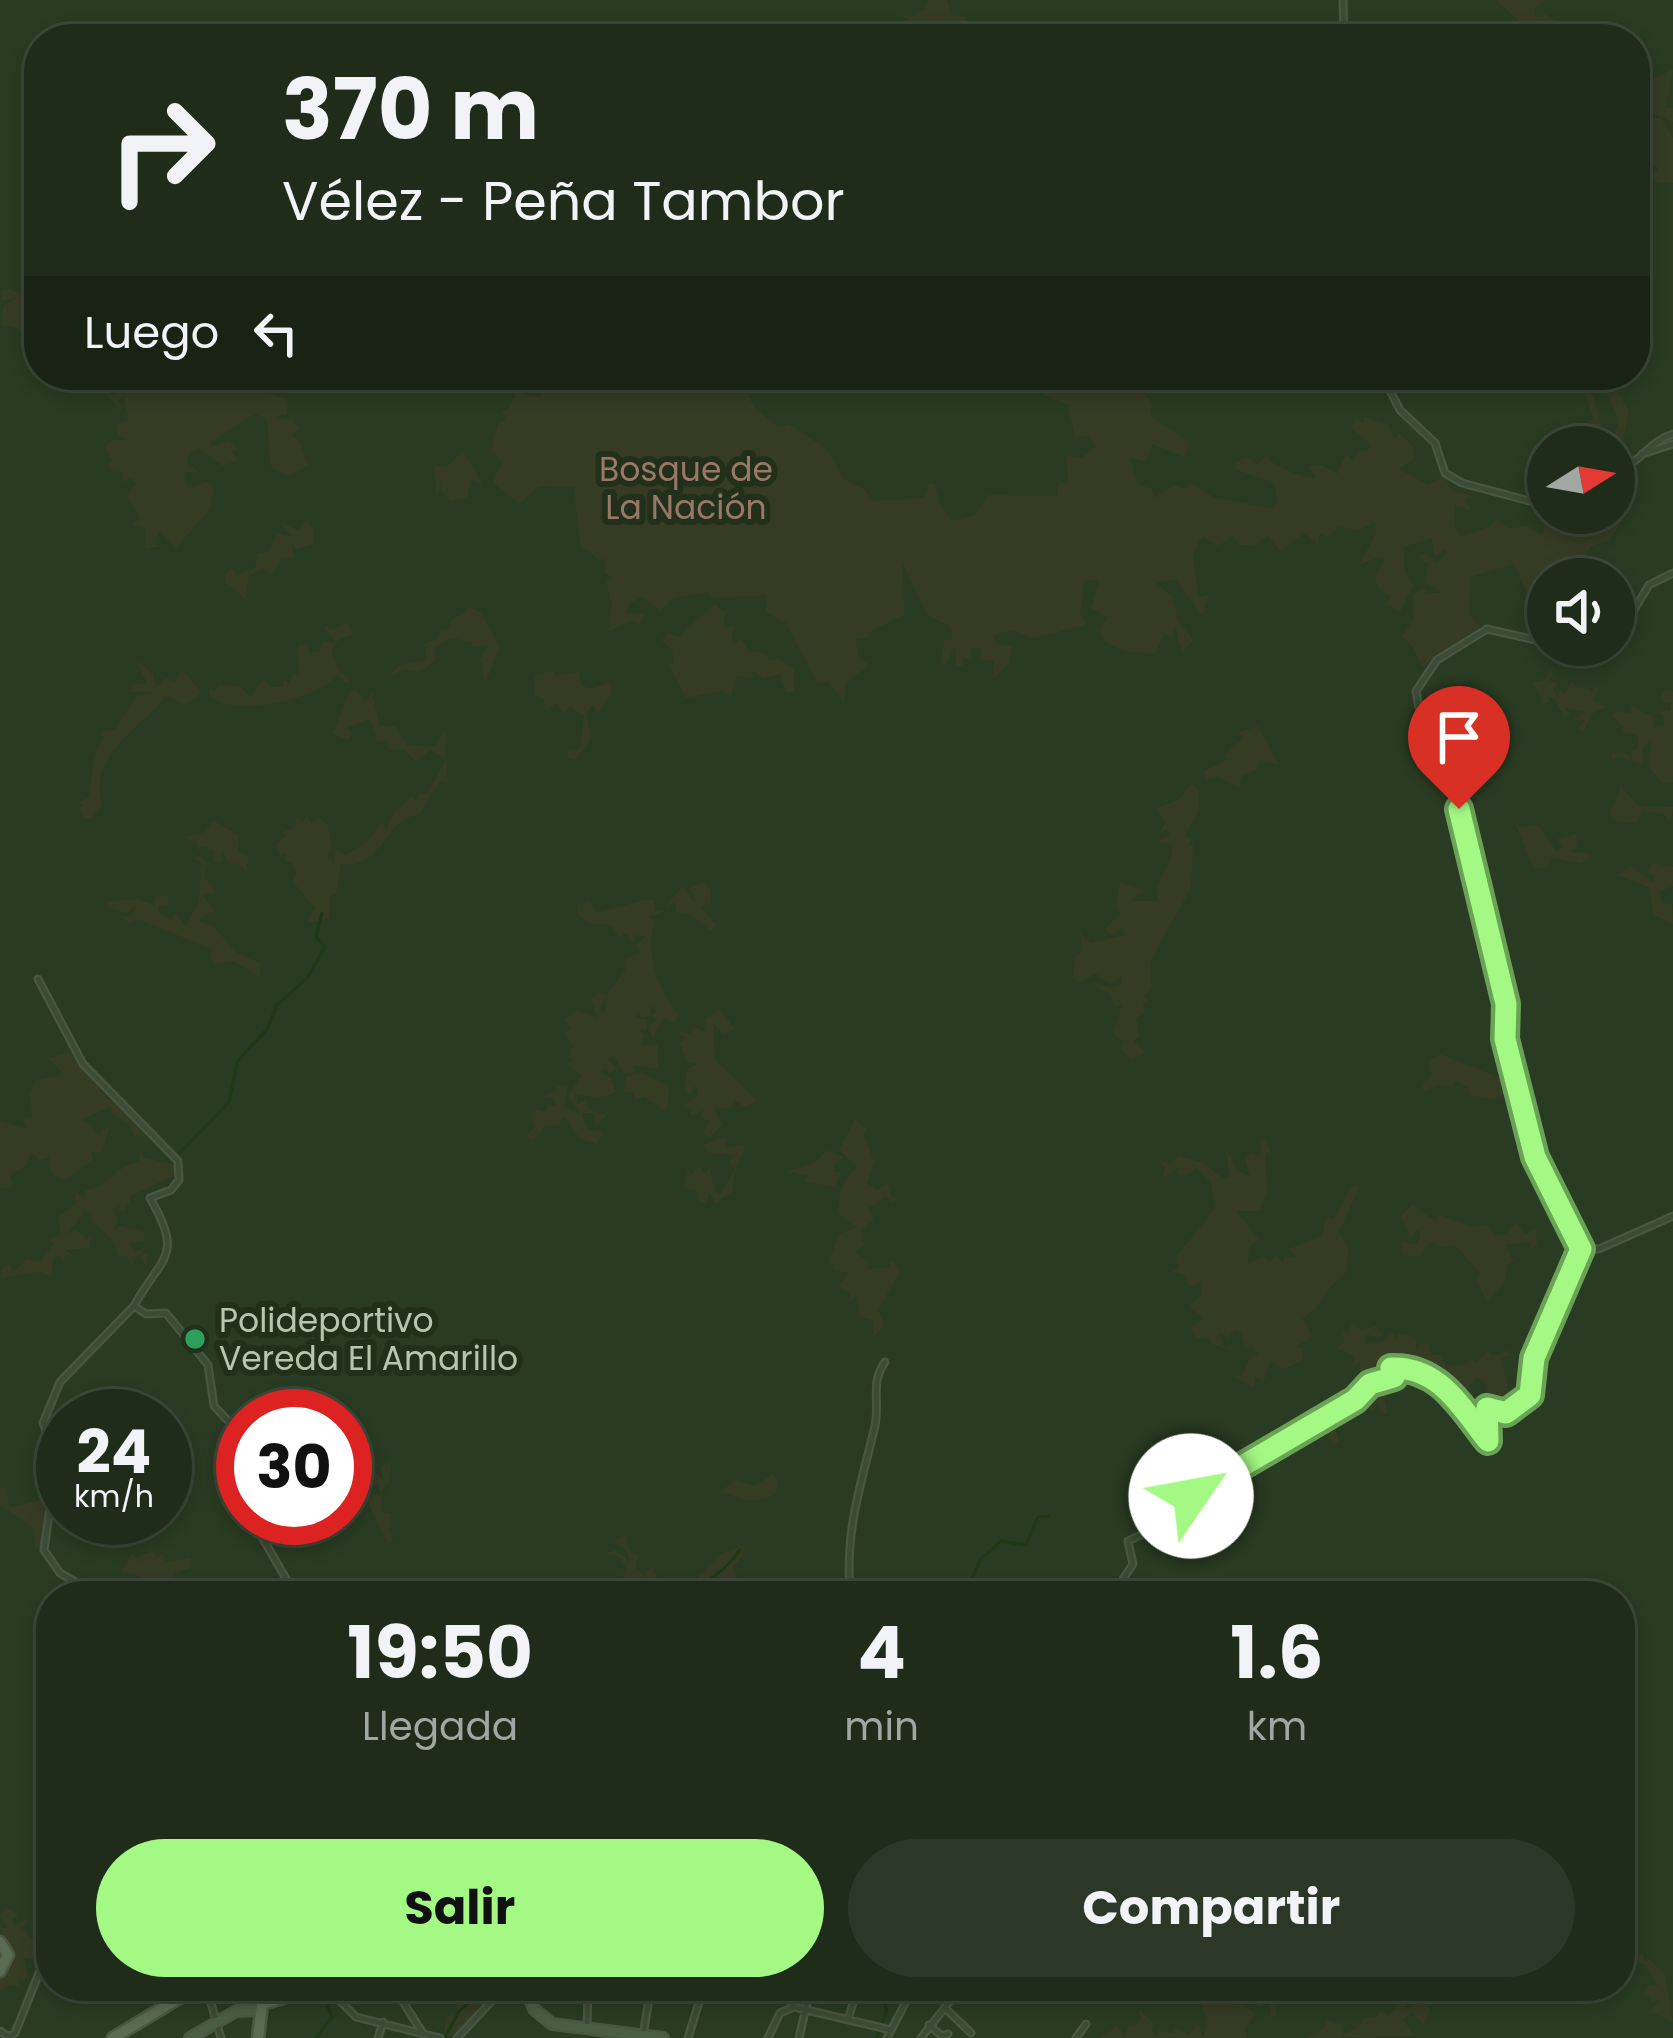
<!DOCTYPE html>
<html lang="es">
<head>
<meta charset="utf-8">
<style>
	body { margin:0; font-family:Poppins,sans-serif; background:#2c3827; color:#f1f3f6; height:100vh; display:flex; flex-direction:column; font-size:45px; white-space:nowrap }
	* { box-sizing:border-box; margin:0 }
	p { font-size:39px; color:#a1a7a2 }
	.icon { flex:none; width:66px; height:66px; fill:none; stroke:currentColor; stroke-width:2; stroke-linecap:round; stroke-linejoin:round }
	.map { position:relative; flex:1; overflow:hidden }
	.details { position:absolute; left:36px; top:1581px; width:1599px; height:420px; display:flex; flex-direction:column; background:#1f2c1a; border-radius:48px; box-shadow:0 6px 18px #0003,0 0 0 3px #3c4839 }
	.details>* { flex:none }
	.guide { position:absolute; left:24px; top:24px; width:1626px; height:366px; border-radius:48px; box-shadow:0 6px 18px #0003,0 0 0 3px #3c4839; background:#1f2c1a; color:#f1f3f6; overflow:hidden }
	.needle { width:78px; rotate:79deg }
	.controls { position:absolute; left:1527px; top:426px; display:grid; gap:24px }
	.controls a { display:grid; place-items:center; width:108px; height:108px; border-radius:50%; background:#1f2c1a; box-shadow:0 6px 18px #0003,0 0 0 3px #3c4839; font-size:60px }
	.speed { position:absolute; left:36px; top:1389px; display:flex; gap:24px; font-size:60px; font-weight:700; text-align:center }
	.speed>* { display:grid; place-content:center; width:156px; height:156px; border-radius:50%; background:#1f2c1a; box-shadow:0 6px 18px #0003,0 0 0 3px #3c4839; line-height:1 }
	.speed small { font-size:30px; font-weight:400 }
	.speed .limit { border:18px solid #d22; background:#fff; color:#111 }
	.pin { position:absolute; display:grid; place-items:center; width:102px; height:102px; color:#fff; margin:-123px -51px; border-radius:50% 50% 50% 0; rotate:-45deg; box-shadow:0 0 12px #0007 }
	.pin .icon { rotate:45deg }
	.me { position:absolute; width:132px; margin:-66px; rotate:57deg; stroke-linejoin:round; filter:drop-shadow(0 0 9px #0008) }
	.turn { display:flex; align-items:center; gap:42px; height:252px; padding:0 60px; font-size:54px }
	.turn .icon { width:156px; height:156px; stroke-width:2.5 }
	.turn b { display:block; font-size:84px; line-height:102px }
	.then { display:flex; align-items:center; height:114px; padding:0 60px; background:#0003; gap:24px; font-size:45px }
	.eta { display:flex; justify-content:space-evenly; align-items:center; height:204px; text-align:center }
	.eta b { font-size:72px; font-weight:700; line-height:84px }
	.primary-button { display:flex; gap:24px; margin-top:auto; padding:24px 60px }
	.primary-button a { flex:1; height:138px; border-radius:72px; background:#a3f984; color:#111; font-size:48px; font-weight:700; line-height:138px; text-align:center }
	.primary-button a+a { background:#2c3827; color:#f1f3f6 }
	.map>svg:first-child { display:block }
	.green { fill:#363c24 }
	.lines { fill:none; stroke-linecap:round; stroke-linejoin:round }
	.stream { stroke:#1f3815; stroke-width:3 }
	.street-casing { stroke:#485742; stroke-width:9 }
	.secondary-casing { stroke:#485742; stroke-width:14 }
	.primary-casing { stroke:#485742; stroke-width:15 }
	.street { stroke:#3c4b35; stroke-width:4.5 }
	.secondary { stroke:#4a5e43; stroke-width:9 }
	.primary { stroke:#5a6b53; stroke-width:10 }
	.route-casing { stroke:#6aa256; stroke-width:30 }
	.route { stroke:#a3f984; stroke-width:21 }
	.leisure-dot { fill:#2e9e5b; stroke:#212f1b; stroke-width:4.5 }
	.labels { text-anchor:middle; stroke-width:12; stroke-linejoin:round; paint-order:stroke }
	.park-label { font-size:33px; fill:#987867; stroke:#212f1b }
	.poi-label { font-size:33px; fill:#b6c7b0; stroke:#212f1b; text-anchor:start }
</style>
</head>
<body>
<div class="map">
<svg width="1673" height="2038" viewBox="0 0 1673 2038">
	<rect width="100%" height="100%" fill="#293b22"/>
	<!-- green -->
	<path class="green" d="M927,0H947L951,15L966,17L964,39H887L883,28L901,22L923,31L900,13L911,17L924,9Z
		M1496,0H1546L1534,9L1536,17L1546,14L1574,35L1590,29V35L1559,39L1544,23L1520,22Z
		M1673,69L1666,107L1673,108V122L1649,112L1650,118H1661L1673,138V183L1656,182L1652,176L1659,168L1653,166L1635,179V79L1644,84Z
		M8,289L39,299V348L31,346L36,340L35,334L33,340H22L19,329L0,324L4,305L16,298L2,301L0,292Z
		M131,375H234L236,383L251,375L269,386L264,393L288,399L287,413L274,418L293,420L299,428L291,436L299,440L308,465L290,476L271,468L267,420L256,413L211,442L212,447L229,441L238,450L232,452L238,460L223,466L198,448L189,453L187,462L199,472H186L184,477L189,488L206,482L214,486L210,509L176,548L160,531L155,542L161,547L145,548V528L131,524L141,518L126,496L136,484L131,478L124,483L122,471L112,472L107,464L112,462L106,449L110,441L128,439L118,436L116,424L128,421L124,397L119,400L122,413L106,394L115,395L107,384L116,376L127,394Z
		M523,375H538L524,394L540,397L550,375H738L754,407L778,427L788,424L827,449L845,480L864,489L874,501L924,498L929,483L935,484L939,503L952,521L975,515L988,495L1057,496L1059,483H1068L1067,455L1082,458L1095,446L1088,436L1075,437L1068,405L1029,388L1036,375H1132L1152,403L1151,416L1189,442L1185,457L1152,444L1146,462L1130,458L1137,484L1152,489L1154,498L1174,485L1184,489L1191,483L1215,498L1272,508L1278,502L1273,482L1236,470L1235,463L1246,457L1257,464L1266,456C1277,468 1299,477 1316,478L1309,466L1322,465L1337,474L1346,454L1353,460L1358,452L1369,450L1370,444L1350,427L1356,419L1364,423V417L1388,424L1394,438L1400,433L1413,447V460L1399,469L1428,485L1444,476L1453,491L1473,496L1465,499L1471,510L1455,506L1454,527L1461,537L1491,526L1496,519L1510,529L1527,526L1542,536L1548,510L1604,513L1607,530L1625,505L1632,507L1609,541L1591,546L1580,562L1581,579H1548L1540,603L1527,594L1514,564L1470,577L1469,613L1480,627L1422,667L1413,647L1402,637L1414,618L1413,594L1425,588L1428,593H1443L1426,583L1428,564L1418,557L1425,553L1437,562L1447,553L1445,549L1434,557L1432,538L1404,547V568L1413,586L1400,612L1385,604L1391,597L1379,589L1375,577L1385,560L1379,557L1359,565L1376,533L1375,522L1358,530L1340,527L1327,537L1320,534L1318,545L1305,533L1280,551L1268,536L1255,545H1239L1233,536L1218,546L1202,536L1193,555L1198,597L1209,595L1202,616L1176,580L1155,582L1172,596L1178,620L1193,640L1182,653L1175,626L1172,638L1164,634L1155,654L1124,651L1104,641L1100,628L1108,618L1091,608L1099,582L1091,579L1084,582L1080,612L1086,625L1033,638L1012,630L994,635L995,643L1012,646L1009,663L994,678V660L980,661L981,648L971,649L972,660L963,657V666L956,667L955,645L946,666L941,662L944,640H953L950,626L927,615L903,564L904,615L869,632L868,638H855L859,657L869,665L846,683L844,702L829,682L817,683L786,623L766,612L767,595L714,598L708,592L674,598L660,610L642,597L629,604L627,613L645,614L640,625L633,621L608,631L612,606L606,582L613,577L604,573L606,559L599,560L580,545L574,487L539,486L519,504L493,482L502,462L491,451L498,424L506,420L502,411L509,409Z
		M1578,375H1607L1629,411L1620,458L1635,471L1627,478L1639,490L1614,502V447H1586L1598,444L1587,423L1593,419L1584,390L1590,387L1603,430L1613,440L1619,420L1601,382L1586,386Z
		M463,451L483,485L471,480L467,498L451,501L441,491V481L437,499L434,465L446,467Z
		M307,520L313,528V544L297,549L292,544L294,558L281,560L272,575L264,569L249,575L246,599L225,582V573L231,569L238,575L255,568L257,553L268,552L278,533L292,537L280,523L299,530Z
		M715,604L725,612L724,627H733L732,644L742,639L748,651L767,654L769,661L779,659L794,669V692H786L780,674L764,678L750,670L754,678L736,676L731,697L722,691L686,698L669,665L674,662L672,650L661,640L669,633L678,637Z
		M468,606L481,613L500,646L485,684L480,660L488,645L473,647L472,642L452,638L434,648L435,661L420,672L403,670L390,677L399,665L427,660L424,644L438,638L441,628L448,631L452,618L464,614Z
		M347,622L354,634L339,639L331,651L340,672L349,677L348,684L337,676C318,699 233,718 210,696L208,684L214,692L218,685L240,686L250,697L263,679L272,687H283L284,680L289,683L293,674L299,676L298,645H307L310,653L319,652L323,642H335L323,626L333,630Z
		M136,659L153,674L156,688L166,678L174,682L182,670L202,693L186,705L166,696C136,732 88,756 102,804L91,819L83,818L79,809L84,805L78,802L88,798C94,778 90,755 104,738L101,732L115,730L136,696L153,693L128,691L134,683L147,684Z
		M1551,669L1553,676L1548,680L1558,682L1553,690L1557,696L1560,690L1565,693L1573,680L1575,687L1589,689L1592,694L1593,687L1599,689L1593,701L1605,707L1592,714L1583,732L1578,727L1585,721L1572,719L1587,712L1564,708L1571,715L1564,717L1554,698L1547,696L1550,702L1540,705L1543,699L1532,683L1546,679Z
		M553,671L555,676L579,672L581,685L591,689L611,682V695L598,713L592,705L586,713L591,739L575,760L568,758L567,751L580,748L584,716L570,706L564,714L557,703L545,710L544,699L535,695V675Z
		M1665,689L1673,692V782L1662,784L1650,768L1651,740L1643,747V765L1619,757L1612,760V752L1627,753L1633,760L1630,753L1638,747V735L1621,732L1624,727L1612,716L1615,711L1631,714V706L1655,718L1653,727L1664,725L1663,714L1657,712L1671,710V702L1664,703L1661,696Z
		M356,690L366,701L372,692L380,726H395L407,745L435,747L445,730V758L430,750L416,762L405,750L388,749L387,740L377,742L370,719L346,728L352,732L349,740L332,734L350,692Z
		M1258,726L1279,765L1260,760L1258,769L1242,775L1239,788L1218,777L1205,780L1204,771L1229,759L1225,755L1243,738L1238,733Z
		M446,759L448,783L440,781L419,815C383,818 385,870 341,864L336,894L329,897V919L307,922L315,908L292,881L297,875L292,862L285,863V854L280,856L277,844L286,835L282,832L295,828L296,816L303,822L307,815L311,823L320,818L328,826L332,848L327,855L334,865L335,850L346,855L368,841L379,825L384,823L386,830L395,811L411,797L416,802L418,794H427Z
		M1191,784L1199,790V811L1185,835L1191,840L1188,847L1193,843L1191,888L1150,962L1152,988L1144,996L1148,1000L1143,1004L1145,1012L1136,1019L1139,1037L1133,1042L1146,1052L1130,1060L1121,1048L1124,1042L1113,1033L1122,1005L1114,1007L1110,995L1089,981L1111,988L1121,985L1122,976L1111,984L1096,974L1079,982L1072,979L1076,956L1083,951L1079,932L1091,943L1125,935L1122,928L1110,935L1105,928L1120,914L1116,907L1120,882L1143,890L1131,901H1159C1151,881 1175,863 1172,844L1156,842L1171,835L1165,830L1159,835L1165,822L1156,808L1178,800Z
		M1621,787L1639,806L1673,807L1671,822L1662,813L1642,811L1637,822H1618L1610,812Z
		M213,820L238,835V850L249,857L246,871L237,863L230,865L222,852L223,861L213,863L214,850L202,846L198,851L196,841L181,838L205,832Z
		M1514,821L1520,827L1537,825L1557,852L1562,847L1557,839L1576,834L1577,848L1570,852L1589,853L1590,858L1580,864L1549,857V867L1534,869Z
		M201,856L207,864L203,876L217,892L202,895L214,910L198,921L213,926L237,953L260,963V977L233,961L215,964L210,957L214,950L138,919L129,923L123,917H131L137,905L127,913L107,907L108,902L136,899L155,905V897L167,895L169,905L158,906L160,914L171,920L176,912L186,927L199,901L201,862L194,858Z
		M1653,863L1673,867V886L1659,892L1662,903L1672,904L1673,924L1653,914L1650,888L1618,875L1631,866L1652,882L1655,877L1647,871Z
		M702,882L711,890L710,904L700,906L717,925L711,931L689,914L677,912L675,903L665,907L682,886L696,903L690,888Z
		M644,900H654L655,911H665L649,917L655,922C643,952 659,987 679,1016L674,1022L664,1018L652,1039L649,1024L656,1022L652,1014L657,1011L650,1006V1016L640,1018L639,1012L635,1018L647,1019V1030H640L645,1036L640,1046H632L658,1045V1069L633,1065L631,1056L635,1073H624L613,1055L608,1060L617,1069L609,1074L604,1064L606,1069L599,1072L611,1078L616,1092L599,1098L577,1094V1104L586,1100L589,1110L607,1115L596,1125L593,1113H582L588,1130L603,1132L597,1144L580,1139L564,1116L559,1125L543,1126L542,1133L531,1141L527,1135L535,1127L531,1115L536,1109L545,1112L548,1104L556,1106L553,1098L542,1097L557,1090L556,1085L568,1086L564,1107L580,1114L568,1096L581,1076L566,1063H573L569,1051L574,1047L564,1033L571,1029L565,1020L577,1010L597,1018L591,998L601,991L607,997L601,1004L600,1009L605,1014L608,994L625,971L624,959L640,953L635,945L647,936L636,935L633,943L626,933L620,938L611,925L592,924L578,915V904L589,902L597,913Z
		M720,1009L735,1029L724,1034L713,1024L715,1060L758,1101L744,1107L734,1099L732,1108L714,1109L722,1125L709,1138L702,1133L710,1122L701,1117L704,1110L692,1116L689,1111H694L683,1106L698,1095L696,1085L690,1095L685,1089L687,1069L698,1064L688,1063L679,1043L685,1038L677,1031L690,1034L694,1026L707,1033L705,1019Z
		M76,1051L86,1056L83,1063L106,1098L116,1101L147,1136H134L130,1125L112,1114L111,1106L81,1120L91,1124L98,1135L109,1126L102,1153L91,1152L93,1160L64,1180L52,1175L49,1157L39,1160L31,1152L27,1165L10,1175L14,1187L0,1189V1121L26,1129L23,1119L32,1117L30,1093L35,1081L64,1074L48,1058Z
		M1440,1054L1510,1082L1522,1103L1511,1106L1508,1094L1501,1095L1503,1103L1498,1094L1495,1100L1469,1095L1468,1087L1454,1080V1088L1439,1085L1424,1091L1422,1084L1431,1076L1429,1061Z
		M640,1072L669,1086L667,1112L644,1097L636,1099L632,1092L623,1093L626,1077Z
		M855,1119L868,1130L863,1133L874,1161L867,1183L877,1190L888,1183L891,1196L899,1199L890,1202L886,1196L869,1208L874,1220L861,1230L864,1246L854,1251L869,1263L868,1269L889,1267L892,1260L901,1270L878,1310L885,1326L873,1337V1320L859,1316L858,1295L849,1302L850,1294L839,1286L848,1273L834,1270L829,1261L839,1234L856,1227L838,1213L841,1187L857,1166L839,1150Z
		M726,1137L725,1148L743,1145L745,1150L737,1163L732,1192L716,1204L710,1193L706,1203L699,1201L698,1192L684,1188L688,1168L690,1176L699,1166L704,1173L710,1169L715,1192L721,1193L734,1171L729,1160L737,1155L709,1153L702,1145Z
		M1266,1140L1270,1152L1265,1154L1267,1192L1260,1211H1236L1259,1240L1249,1247L1248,1265L1262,1256L1270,1261L1276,1254L1284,1263L1283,1257L1297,1258L1289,1249L1322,1236L1326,1216L1333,1220L1351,1187L1360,1185L1339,1232L1349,1249L1345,1275C1324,1287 1324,1305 1302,1319L1313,1336L1296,1347H1303V1360L1284,1369L1270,1362L1264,1381L1255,1377L1254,1388L1231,1375L1242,1376L1250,1358L1258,1354L1249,1341L1251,1348H1245L1241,1333L1235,1330L1228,1338L1219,1333L1224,1347L1231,1346L1233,1351L1211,1344L1209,1338L1197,1339L1190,1328L1204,1318L1189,1307L1201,1295V1283L1189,1287L1185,1275L1171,1271L1179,1268L1175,1258L1216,1207L1211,1183L1197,1168L1184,1177L1177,1174L1179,1167L1163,1178L1165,1168L1156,1158L1169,1164L1179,1156L1201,1162L1224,1179L1230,1177L1225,1145L1237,1170L1250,1176L1245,1159L1252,1153L1257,1157L1262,1152L1259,1141Z
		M140,1150L145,1158L176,1165L175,1175L129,1197L132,1209L128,1203L125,1211H119L120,1203L113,1210L118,1220L113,1232L119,1226L143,1232L145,1242L129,1243L136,1252L146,1247L142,1253L148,1254L146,1267L139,1255L131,1265L126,1256H118L113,1240L92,1221V1213L85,1212L67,1234L76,1230L88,1240L92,1231L89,1248L65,1250L75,1257L66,1255L62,1264L60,1255L54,1257L51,1277L41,1271L0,1278L2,1268L9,1265L14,1272L27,1259L40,1262L54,1243L48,1239L60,1235L59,1216L76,1204V1191L83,1197L86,1190C111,1187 113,1166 139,1162Z
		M826,1150L844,1157L834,1164L833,1171L842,1173L834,1187L803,1181L809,1175L784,1172L816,1162Z
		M1413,1204L1434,1221L1440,1215L1472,1227L1487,1225L1496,1235L1506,1234L1516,1223L1525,1234L1536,1228L1537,1245L1531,1250L1529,1242L1505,1245L1514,1261L1506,1266L1505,1282L1487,1302L1477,1280L1480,1273L1455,1245L1441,1247L1432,1241L1419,1257L1403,1255L1401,1243L1417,1244L1421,1235L1417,1230L1411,1239L1401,1216Z
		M1352,1323L1360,1330L1376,1326L1383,1334L1380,1338L1365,1334V1344L1383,1342L1393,1332L1398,1340V1334L1416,1337V1352L1421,1343L1428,1344L1431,1355H1442L1445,1366L1467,1364L1469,1359L1477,1363L1487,1351L1493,1356L1508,1350L1510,1355L1501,1359L1509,1391L1521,1387V1398L1494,1409L1483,1397L1489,1386L1477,1377L1466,1390L1451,1391C1435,1378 1417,1360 1397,1367L1393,1361L1387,1372L1405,1376L1397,1378L1403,1383L1384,1399L1388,1413H1381L1377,1403L1373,1411L1364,1406L1339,1419L1332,1417L1339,1441L1333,1445L1323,1425L1315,1430L1309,1423L1320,1411L1328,1415L1329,1406L1358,1395L1352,1385L1360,1382V1362L1352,1366L1355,1356L1336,1348L1345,1342L1341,1331L1348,1332Z
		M355,1440L353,1460L367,1482L374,1472L383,1480L381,1466L391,1462L389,1482L380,1493L379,1484L371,1485L369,1492L381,1496V1512L391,1514L389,1529L394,1543L386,1540L367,1501L355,1495L352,1502L346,1494L345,1450Z
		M772,1475L778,1480L776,1494C748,1507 748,1498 719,1492L736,1480L754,1486Z
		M5,1487L10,1507L49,1498L41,1546L35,1548L34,1528L0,1505V1488Z
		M625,1534L628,1549L638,1555L635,1572L638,1568L646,1579L645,1572L653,1567L662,1590H685L722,1553L744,1545L745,1553L733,1567L738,1581L713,1580V1596H640L623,1576L626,1567L618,1556L604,1554L616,1550L630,1562L625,1548L614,1542Z
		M153,1551L157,1558L162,1552L166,1562L190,1558L193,1567L173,1574L181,1587L172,1586L180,1596H161L151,1581L145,1584L137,1575L121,1571L132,1553L135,1558Z
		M6,1907L18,1915L12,1918L14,1925L27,1919L22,1929L38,1945L43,1943L35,1924L45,1929L50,1942L39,1961L24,1958L28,1978L21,1981L18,1974L21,1988L12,1984L0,1991V1973L6,1967L0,1928H7L0,1916Z
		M1643,1954L1644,1961L1648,1958L1665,1974L1673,2022L1649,2011L1661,2000L1651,2002V1996L1643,1995L1650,1985L1658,1986L1645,1965L1635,1962V1956Z
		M500,1986C485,1998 468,2036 444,2037L446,2017L457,2013L453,1991Z
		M1201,1986L1214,1996L1225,1986H1249L1251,1992L1261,1987L1276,1998V2015L1270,2017L1271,1998L1259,2007L1243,1992L1235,2005H1245L1255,2014L1245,2029L1247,2038H1100L1117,2026L1125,2037L1129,2023L1135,2026L1141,2018L1139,2009L1154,2024L1151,2031L1157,2037L1159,2031L1174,2034L1175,2027L1189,2034L1198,2025L1203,2036L1208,2019L1198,2001L1204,1999Z
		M1403,1997L1408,2009L1417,2000L1430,2009L1424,2025L1412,2013L1403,2019L1414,2036L1308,2038L1325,2027V2019L1342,2025V2034L1358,2028L1365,2017L1376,2018L1379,2011L1389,2015Z"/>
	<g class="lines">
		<!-- stream -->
		<path class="stream" d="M173,1160L229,1102L237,1062L267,1029L277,1005L307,978L325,947L316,937L322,913
			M653,1596L660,1590C693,1594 721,1577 740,1550
			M965,1596L980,1560L1001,1541L1026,1545L1038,1517L1049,1516
			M316,2038L332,2017L318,1986
			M445,2038L459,2011L489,1986
			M877,2038L887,2010L878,1986"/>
		<!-- street casing -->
		<g class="street-casing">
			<path id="street" d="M1343,0L1344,39
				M1382,375L1400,410L1435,443L1445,473L1462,483L1548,506
				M1642,454L1673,444
				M1614,470C1640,466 1647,442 1673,434
				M1614,643L1649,585L1673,573
				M38,979L83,1064L178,1161L179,1180L171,1190L150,1198C185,1258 161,1256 134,1306L146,1314L166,1313L208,1365L214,1406L231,1424L241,1449L236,1475L243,1501
				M1581,1249C1545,1181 1503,1080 1506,1003L1450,768L1419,708L1416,691L1437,660L1487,629L1605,656L1613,645
				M1581,1249H1599L1673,1216
				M1488,1439L1487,1408L1506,1413L1527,1402L1534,1358L1581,1249
				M251,1518L296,1596
				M99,1596L60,1573L44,1550L57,1458L43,1423L60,1382L134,1306
				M850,1596C845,1529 860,1489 875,1426C880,1403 870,1382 885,1362
				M1112,1596L1133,1564L1128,1541L1162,1525L1155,1511L1174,1510L1211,1480L1356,1400L1369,1384L1394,1377L1389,1369C1437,1363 1460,1407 1488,1441
				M51,1916L46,1923L51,1939
				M206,1986L221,2038
				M393,1986L422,2032
				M669,1986L698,1994
				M766,1986L784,1993L794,2007L891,2030
				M333,1994L356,2017L440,2038
				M945,2008L971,2033
				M848,2020L858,1986
				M929,2025L942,2036L948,2034
				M587,2028L588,1986
				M0,2031L9,2037L15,2033L51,1943
				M643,2036L651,1986
				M378,2038L383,2022
				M457,2038L506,1986
				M688,2038L704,1986
				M768,2038L780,2013L794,2007
				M799,2038L811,1986
				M887,2038L911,1992
				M921,2038L954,1996
				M1076,2038L1086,2024"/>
		</g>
		<!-- secondary casing -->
		<g class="secondary-casing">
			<path id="secondary" d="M525,1986L534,2009L552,2024L663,2038
				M292,1995L368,1986
				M190,2038L236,2011L259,2010"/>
		</g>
		<!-- primary casing -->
		<g class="primary-casing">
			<path id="primary" d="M0,1942L8,1955L0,1971
				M113,2038L199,1986
				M258,2038L262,2004L292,1995L299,1986"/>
		</g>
		<!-- street -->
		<use href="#street" class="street"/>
		<!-- secondary -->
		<use href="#secondary" class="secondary"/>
		<!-- primary -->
		<use href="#primary" class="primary"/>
	</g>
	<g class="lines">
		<!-- route casing -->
		<g class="route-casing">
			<path id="route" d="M1191,1496L1355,1400L1370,1384L1394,1377L1391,1368C1439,1366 1461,1407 1488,1441L1487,1408L1506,1413L1530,1395L1534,1358L1581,1249L1535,1157L1505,1039L1506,1004L1459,809"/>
		</g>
		<!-- route -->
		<use href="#route" class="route"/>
	</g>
	<!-- markers -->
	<circle class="leisure-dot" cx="195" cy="1339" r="12"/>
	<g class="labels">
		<!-- park labels -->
		<g class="park-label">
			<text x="686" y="481">Bosque de<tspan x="686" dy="38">La Nación</tspan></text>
		</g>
		<!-- poi labels -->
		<g class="poi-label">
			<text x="219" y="1332">Polideportivo<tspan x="219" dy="38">Vereda El Amarillo</tspan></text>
		</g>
	</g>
</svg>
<div class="controls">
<a><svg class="needle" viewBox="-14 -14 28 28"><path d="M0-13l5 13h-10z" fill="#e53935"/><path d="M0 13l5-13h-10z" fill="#a1a7a2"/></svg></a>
<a><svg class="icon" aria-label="sound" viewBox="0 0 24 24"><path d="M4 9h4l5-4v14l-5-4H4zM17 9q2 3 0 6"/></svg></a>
</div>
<div class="speed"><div>24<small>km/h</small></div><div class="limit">30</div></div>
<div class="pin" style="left:1459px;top:809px;background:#d93025"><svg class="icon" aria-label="arrive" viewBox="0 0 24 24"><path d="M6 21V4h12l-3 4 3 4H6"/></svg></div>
<svg class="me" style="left:1191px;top:1496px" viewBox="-20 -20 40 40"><circle r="19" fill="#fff"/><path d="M0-13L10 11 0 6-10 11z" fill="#a3f984"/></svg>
<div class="guide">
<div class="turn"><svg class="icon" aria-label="right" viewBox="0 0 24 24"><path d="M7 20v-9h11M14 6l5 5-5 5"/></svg><div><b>370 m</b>Vélez - Peña Tambor</div></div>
<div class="then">Luego<svg class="icon" aria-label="left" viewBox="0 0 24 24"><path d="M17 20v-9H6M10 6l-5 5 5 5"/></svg></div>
</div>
<section class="details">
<div class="eta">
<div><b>19:50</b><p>Llegada</p></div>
<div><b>4</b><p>min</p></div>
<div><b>1.6</b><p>km</p></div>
</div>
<div class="primary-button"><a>Salir</a><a>Compartir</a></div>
</section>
</div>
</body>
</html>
